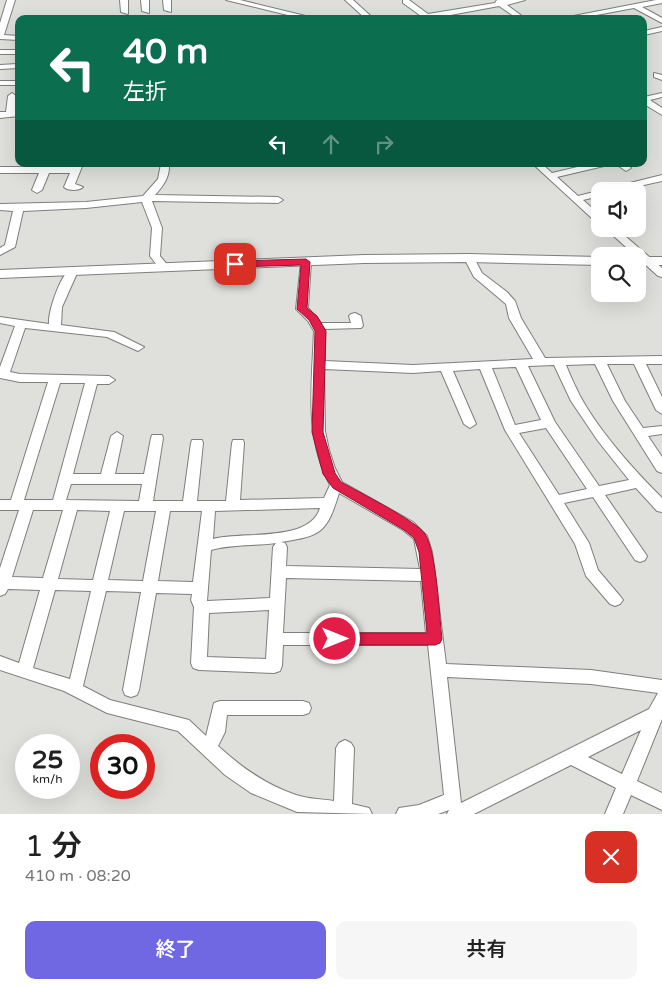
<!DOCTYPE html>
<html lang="ja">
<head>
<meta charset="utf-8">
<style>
	body { margin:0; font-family:"Varela Round","Noto Sans JP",sans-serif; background:#f6f6f6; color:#222; height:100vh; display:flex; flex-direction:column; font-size:19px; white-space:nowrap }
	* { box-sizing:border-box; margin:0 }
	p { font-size:16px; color:#767676 }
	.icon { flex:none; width:28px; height:28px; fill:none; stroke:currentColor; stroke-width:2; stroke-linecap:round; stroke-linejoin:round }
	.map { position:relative; height:814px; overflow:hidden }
	.side { display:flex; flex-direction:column; background:#fff; flex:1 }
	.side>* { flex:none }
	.hud { position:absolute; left:15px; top:15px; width:632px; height:152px; border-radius:10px; box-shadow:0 5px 20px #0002; background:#0b6e4f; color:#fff; overflow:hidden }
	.buttons { position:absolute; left:591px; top:182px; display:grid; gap:10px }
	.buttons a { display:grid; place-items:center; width:55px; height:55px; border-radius:10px; background:#fff; box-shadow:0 5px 20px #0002; font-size:25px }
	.speed { position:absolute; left:15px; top:734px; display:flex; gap:10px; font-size:25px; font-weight:700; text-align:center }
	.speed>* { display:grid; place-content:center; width:65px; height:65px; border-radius:50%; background:#fff; box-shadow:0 5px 20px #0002; line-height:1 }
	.speed small { font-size:12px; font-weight:400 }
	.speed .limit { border:8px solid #d22; background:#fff; color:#111 }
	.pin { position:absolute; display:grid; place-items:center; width:42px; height:42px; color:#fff; margin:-21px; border-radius:10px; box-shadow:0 2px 8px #0006 }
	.me { position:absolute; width:55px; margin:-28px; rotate:90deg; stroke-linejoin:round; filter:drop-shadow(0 0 4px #0008) }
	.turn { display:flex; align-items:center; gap:18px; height:105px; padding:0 25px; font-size:22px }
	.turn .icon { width:65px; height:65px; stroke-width:2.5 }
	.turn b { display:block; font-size:35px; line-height:42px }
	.lanes { display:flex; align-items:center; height:48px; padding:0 25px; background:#0003; justify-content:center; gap:25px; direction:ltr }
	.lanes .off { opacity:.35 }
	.round { display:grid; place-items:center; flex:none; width:52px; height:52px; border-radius:10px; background:#f6f6f6 }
	.head { display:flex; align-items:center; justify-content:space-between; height:85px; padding:0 25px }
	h1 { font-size:30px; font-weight:600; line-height:38px }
	.primary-button { display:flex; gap:10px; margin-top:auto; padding:10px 25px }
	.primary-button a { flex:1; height:58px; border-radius:10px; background:#6f68e2; color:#fff; font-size:20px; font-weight:600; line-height:58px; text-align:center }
	.primary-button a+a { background:#f6f6f6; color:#222 }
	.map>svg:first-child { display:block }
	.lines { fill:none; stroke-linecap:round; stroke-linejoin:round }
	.minor-casing { stroke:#7e7e7b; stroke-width:2 }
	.tertiary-casing { stroke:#7e7e7b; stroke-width:2 }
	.minor { fill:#fff; fill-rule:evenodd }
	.tertiary { fill:#fff; fill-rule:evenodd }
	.route { fill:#e11d48; stroke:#92132f }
</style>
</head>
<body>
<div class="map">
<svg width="662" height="814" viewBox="0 0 662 814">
	<rect width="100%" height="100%" fill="#dfe0dc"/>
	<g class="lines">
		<!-- minor casing -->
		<g class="minor-casing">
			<path id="minor" d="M7,0H15L4,35L19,36V40L0,39V23Z
				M120,0H128V14L121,12Z
				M141,0H149V13L142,11Z
				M163,0H171V12L164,10Z
				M226,0H240L318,19H304Z
				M345,0H353L374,19H366Z
				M403,0H409L428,14L495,3L497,0H525L507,5L526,19H518L499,6L429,19H412L421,16L403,3Z
				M656,0H662V3L642,7L662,18V23L634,8L575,19H558Z
				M662,27V31L644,35V31Z
				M0,50H19V54H0Z
				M17,64L19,68L0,69V65Z
				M654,73L662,75V80L654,77Z
				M0,81H19V85H0Z
				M12,93L16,96L15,111L19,110V116L0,118V112H6L8,96Z
				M662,93V97L650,100L662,108V115L644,104V97Z
				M74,164H83L75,184L83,187C79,191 68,191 64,187L70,173H49L42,190L37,193L32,190L39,173H0V167H72Z
				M161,164H169C170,177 163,186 155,195L278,197L283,200L278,203L152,201L162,228L160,256L169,267L164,270L160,269L150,256L152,228L142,202L86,208L23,211L15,247L0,255V248L5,245L13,211L0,210V204L86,202L143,196L158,179Z
				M533,164H542L552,173L590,164H605L604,166L557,177L578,196L662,175V181L617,191H600V196L583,200L600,215V223L596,222Z
				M616,164H626L631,168L626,171Z
				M606,229H617L662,268V277L658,276Z
				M469,255L473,256L482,273L507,292L515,301L521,318L545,358L662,356V364H646L662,397V414L656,410L634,364H607L625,401L643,428L662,426V434L648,436L662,457V473L657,471L613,401L595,364L566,365C570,375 575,386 580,396C599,431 634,470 662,498V512L657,511L636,488L605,495L647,556L645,560L640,562L635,560L593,497L564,503L589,543L598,570L620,596L623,600L620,604L615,606L610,604L586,576L575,544L505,430L480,369L453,371L476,424L470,428L464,424L441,371L413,373L324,369L325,431L329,450L335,468L342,482L413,522L427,536L432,552L446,664L591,670L662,680V719L637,781L662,793V810L631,795L623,814H605L616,788L571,765L474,814H447L449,810L438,814H396L399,808L419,805L444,795L428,645H283L282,666L280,671L274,673L199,670L193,668L191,663L194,607L191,600L192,594L156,593L139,690L137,695L131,697L125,695L123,690L141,592L106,591L83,686L110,700L189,720L206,736L214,703L220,701H303L309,703L311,708L309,713L303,715H227L225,732L218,746C242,768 266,785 296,795C308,799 322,799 334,801L336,748L339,743L345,740L351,743L354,748L352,804L369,808L372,814L297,812L251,793L225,775L178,731L107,713L64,691L0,670V656L19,663L40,590L8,589L5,594L0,596V568L19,510H0V500H11L48,382H20L0,378V367L15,326L0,323V317L49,324C48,312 61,271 73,268L78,271L62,307L61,325L114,332L144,347L138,351L107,337L25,328L10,372L20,374L109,376L115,380L109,384H97L73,474H101L111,436L117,432L123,436L115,474H144L151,438L152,435H162L163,438L153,501H183L191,443L192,440H202L203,443L197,501H226L232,443L233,440H243L244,443L240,500L324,498L330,485C304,437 312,384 314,331L308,321L296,309L301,262L306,259L311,262L308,308L321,323H351L349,316L351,314L355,313L361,316L363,326L361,328L325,329V361L413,365L533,359L509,318L506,304L474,277L464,258ZM554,365L571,401L598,441L629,480L599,486L555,422L528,366ZM516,367L541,420L515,425L492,368ZM60,383H85L53,500H24ZM546,428L587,489L559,495L519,433ZM71,484H142L139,501L66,500ZM339,493L403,530L414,539L420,569L286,566L287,547L285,543L281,542C322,536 327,532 339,493ZM320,508C310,543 241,531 213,539L215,511ZM33,510H63L43,578L12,577ZM77,510L110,511L93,580L58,579ZM124,511H156L143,581L108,580ZM170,511H202L193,582L158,581ZM276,543L273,547L270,598L207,601L211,550C232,544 255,546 276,543ZM286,578L421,581L426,633H283ZM55,590L91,591L70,679L33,668ZM269,610L266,659L207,657L209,613ZM447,677L591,684L658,693L649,709L461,803ZM641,730L622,774L588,757Z"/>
		</g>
		<!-- tertiary casing -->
		<g class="tertiary-casing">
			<path id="tertiary" d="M469,254L600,257V265L469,262L364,263L0,278V270L364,255Z
				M638,257H662V265H638Z"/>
		</g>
		<!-- minor -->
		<use href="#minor" class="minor"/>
		<!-- tertiary -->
		<use href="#tertiary" class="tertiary"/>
	</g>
	<!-- route -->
	<path class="route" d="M306,259L310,262L307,308L317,316L326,331L323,432L335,473L341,482C357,491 418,522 425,534C437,553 439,615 442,639L440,643L435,645H335L330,643L328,639L330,635L335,633H427L419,552L414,538L404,530L333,488L323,474L312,432L315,331L309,320L297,309L301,265L235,267L230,264L235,261Z"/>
</svg>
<div class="buttons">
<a><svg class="icon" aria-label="sound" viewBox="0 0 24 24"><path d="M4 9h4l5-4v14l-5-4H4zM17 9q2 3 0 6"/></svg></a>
<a><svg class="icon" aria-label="search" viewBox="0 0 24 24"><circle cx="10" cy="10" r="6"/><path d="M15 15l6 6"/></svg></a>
</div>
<div class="speed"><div>25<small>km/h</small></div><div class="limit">30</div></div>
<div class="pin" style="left:235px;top:264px;background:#d93025"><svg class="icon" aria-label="arrive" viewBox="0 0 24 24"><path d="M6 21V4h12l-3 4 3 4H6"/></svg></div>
<svg class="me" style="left:335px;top:639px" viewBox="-20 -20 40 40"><circle r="17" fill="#e11d48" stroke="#fff" stroke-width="3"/><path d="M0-11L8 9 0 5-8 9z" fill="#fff"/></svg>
<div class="hud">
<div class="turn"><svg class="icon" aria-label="left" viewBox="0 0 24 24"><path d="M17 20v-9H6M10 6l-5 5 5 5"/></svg><div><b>40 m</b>左折</div></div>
<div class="lanes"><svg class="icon" aria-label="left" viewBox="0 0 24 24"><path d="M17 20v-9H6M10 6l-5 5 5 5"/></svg><svg class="icon off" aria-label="ahead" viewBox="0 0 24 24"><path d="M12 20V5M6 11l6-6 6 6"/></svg><svg class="icon off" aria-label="right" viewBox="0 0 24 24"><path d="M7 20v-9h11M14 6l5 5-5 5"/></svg></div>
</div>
</div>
<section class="side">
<div class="head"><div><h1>1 分</h1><p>410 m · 08:20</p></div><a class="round" style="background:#d93025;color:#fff"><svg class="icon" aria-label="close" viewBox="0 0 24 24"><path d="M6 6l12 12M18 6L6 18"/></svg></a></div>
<div class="primary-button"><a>終了</a><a>共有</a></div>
</section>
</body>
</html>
